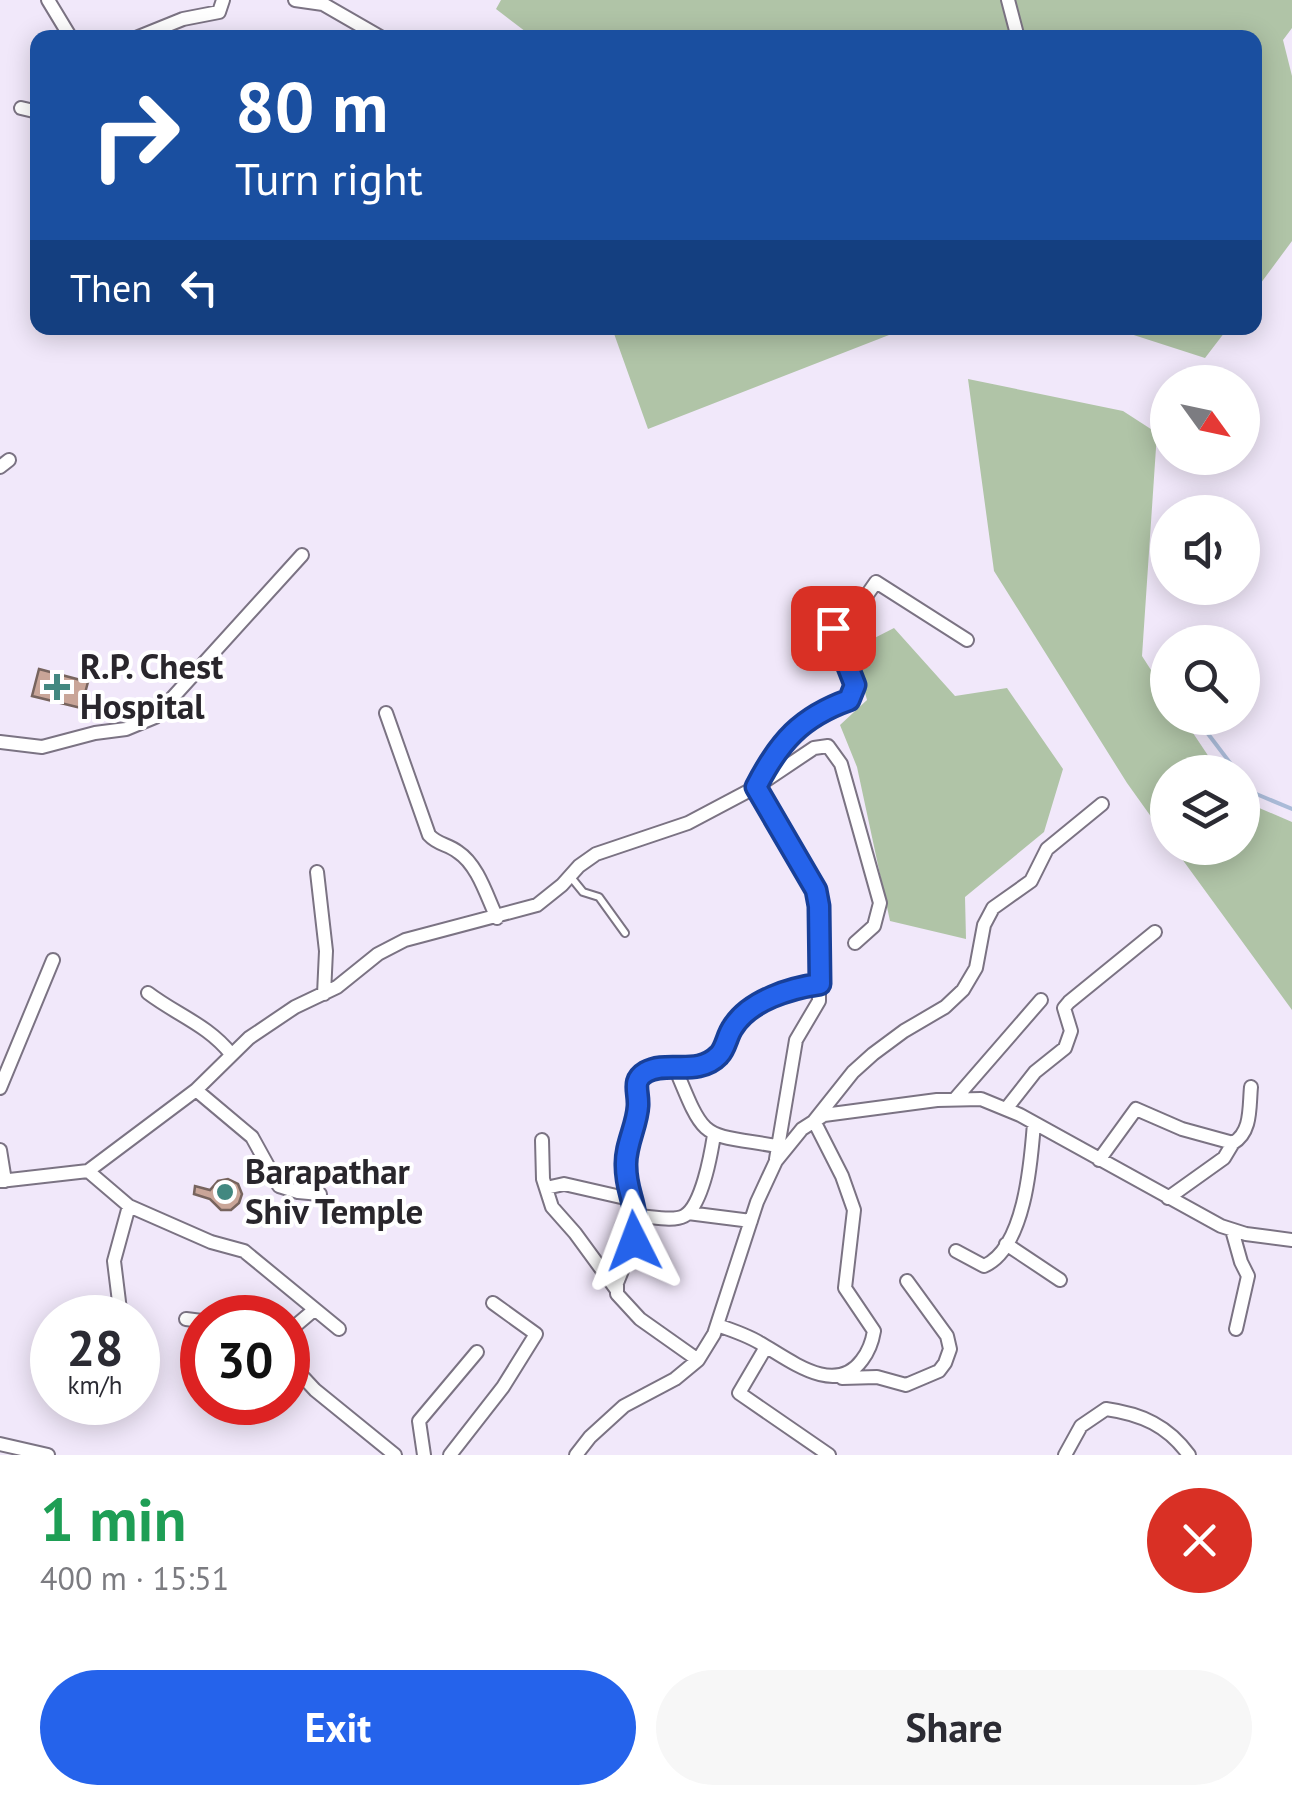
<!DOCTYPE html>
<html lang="en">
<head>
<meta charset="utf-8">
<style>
	body { margin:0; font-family:"PT Sans",sans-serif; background:#f7f7f7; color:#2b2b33; height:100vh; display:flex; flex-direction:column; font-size:38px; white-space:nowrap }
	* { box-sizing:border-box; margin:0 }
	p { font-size:32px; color:#7c7c81 }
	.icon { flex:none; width:55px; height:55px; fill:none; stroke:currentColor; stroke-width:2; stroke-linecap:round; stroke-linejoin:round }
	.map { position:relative; height:1455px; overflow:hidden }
	.drawer { display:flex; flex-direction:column; background:#fff; flex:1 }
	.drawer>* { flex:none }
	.guide { position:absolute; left:30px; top:30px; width:1232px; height:305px; border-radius:20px; box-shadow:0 5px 25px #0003; background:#1a4fa0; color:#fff; overflow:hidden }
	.needle { width:65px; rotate:123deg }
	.buttons { position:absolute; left:1150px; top:365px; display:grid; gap:20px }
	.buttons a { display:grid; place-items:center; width:110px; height:110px; border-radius:50%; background:#fff; box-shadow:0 5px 25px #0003; font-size:50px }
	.speed { position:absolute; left:30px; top:1295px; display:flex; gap:20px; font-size:50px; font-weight:700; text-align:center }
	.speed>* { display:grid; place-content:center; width:130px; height:130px; border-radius:50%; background:#fff; box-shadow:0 5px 25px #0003; line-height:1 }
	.speed small { font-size:25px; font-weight:400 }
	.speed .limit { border:15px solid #d22; background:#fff; color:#111 }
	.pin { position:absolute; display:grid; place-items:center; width:85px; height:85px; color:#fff; margin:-42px; border-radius:20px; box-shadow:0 5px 15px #0006 }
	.me { position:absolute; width:110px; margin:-55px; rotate:357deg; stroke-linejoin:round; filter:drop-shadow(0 0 8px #0008) }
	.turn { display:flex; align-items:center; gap:35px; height:210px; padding:0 40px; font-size:45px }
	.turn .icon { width:130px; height:130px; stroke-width:2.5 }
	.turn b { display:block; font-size:70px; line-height:85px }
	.then { display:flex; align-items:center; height:95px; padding:0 40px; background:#0003; gap:20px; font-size:38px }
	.round { display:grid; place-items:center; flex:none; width:105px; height:105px; border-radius:52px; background:#f7f7f7 }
	.summary { display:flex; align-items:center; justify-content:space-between; height:170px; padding:0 40px }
	h1 { font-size:60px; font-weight:700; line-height:75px; color:#1e9e55 }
	.button { display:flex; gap:20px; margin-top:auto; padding:20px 40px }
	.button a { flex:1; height:115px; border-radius:60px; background:#2563eb; color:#fff; font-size:40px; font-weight:700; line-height:115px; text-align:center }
	.button a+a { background:#f7f7f7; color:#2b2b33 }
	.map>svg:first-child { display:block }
	.forest { fill:#b0c4a7 }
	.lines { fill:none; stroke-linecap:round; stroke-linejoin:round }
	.stream { stroke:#aabbd8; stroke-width:4 }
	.building { fill:#c9a598; stroke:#77645e; stroke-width:2.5 }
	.lane-casing { stroke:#7b7383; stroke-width:10 }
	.street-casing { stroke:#7b7383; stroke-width:16 }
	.lane { stroke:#fff; stroke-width:6 }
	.street { stroke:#fff; stroke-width:12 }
	.route-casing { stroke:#184099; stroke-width:25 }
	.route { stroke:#2563eb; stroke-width:18 }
	.poi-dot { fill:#428880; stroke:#fff; stroke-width:4 }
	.labels { text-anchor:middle; stroke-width:8; stroke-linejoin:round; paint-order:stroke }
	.poi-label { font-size:35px; font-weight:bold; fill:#29262c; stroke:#fff; text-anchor:start }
</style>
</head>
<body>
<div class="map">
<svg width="1292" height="1455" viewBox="0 0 1292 1455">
	<rect width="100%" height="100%" fill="#f1e8fa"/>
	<!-- forest -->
	<path class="forest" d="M501,0H1292V28L1283,40L1292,76V241L1255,291V38H534L496,9Z
		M612,328H907L648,429Z
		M1112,328H1228L1205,358Z
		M968,379L1123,411L1157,433L1142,656L1167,695L1168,718H1183L1219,772H1168L1167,839L1127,783L994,571Z
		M894,628L955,696L1007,688L1063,769L1044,832L965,897L966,939L890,921L857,767L840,725L867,700L853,649Z
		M1243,801L1292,822V1010L1174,848H1242Z"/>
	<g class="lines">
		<!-- stream -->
		<path class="stream" d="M1196,718L1237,772
			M1242,780L1254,793L1292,809"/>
	</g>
	<!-- building -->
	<path class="building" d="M39,669L88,682L81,708L32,696Z
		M228,1179L238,1184L242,1194L239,1203L231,1210H221L210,1199L194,1194L195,1186L210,1190L218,1181Z"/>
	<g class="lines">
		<!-- lane casing -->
		<g class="lane-casing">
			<path id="lane" d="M570,876L583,892L599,897L625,933"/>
		</g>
		<!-- street casing -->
		<g class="street-casing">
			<path id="street" d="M48,0L71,38
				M295,0L323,4L382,38
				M1008,0L1018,38
				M136,38L183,19L219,12L223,0
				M21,108L38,112
				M0,467L9,460
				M386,713L429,835C438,845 448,844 458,852C478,865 487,897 497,918
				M0,742L42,747L95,733L126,729L155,717L302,555
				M317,872L326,951L324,994
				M148,993C177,1015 208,1025 231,1054
				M676,1070C706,1143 701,1133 777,1146
				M0,1088L53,960
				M196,1090L252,1137L279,1186L298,1192L320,1194
				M955,1099L1041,1000
				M1006,1109L1035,1072L1065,1048L1071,1031L1064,1008L1069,1002L1155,932
				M542,1140L543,1179L552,1207L575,1233L616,1289
				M0,1150L5,1181
				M776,1159L796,1040L819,1001V906L808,873L756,787C779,742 801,718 849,700L855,685L832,623L837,617L853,615L876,582L967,640
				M1099,1160L1136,1109L1182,1129L1233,1143C1252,1132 1249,1107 1251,1087
				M88,1171L129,1206L211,1242L244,1251L339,1329
				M0,1181L88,1171L196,1090L249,1038L295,1007L337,987L378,954L405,940L537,905L562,885L579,866L596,854L688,823L756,787L814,748L828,746L841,764L880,903L874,926L855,943
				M546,1188L564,1184L634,1200
				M1168,1198L1224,1158L1233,1143
				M688,1213L751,1221
				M637,1216C649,1216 673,1222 684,1216C702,1206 711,1154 714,1135
				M1232,1230L1241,1262L1248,1276L1236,1329
				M1006,1244L1060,1280
				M956,1251L984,1266C1025,1248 1031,1162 1034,1123
				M121,1318L114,1261L129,1206
				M237,1318L270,1313L282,1318
				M186,1319L202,1321
				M717,1325C732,1330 747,1335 760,1343C790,1360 835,1397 862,1360C869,1351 872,1343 874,1331L845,1288L854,1210L842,1176L814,1121L853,1072L873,1054L904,1031L945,1007L963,990L976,968L984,925L993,908L1031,881L1047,849L1102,804
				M288,1332L314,1310
				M766,1347L739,1393L829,1455
				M698,1360L640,1319L617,1294V1283L634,1241L637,1220L625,1166L638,1108L636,1083L650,1070L687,1069L715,1058L741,1017L786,990L820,984
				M288,1361L315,1390L395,1455
				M842,1378L877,1377L906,1385L939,1371L945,1363L950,1349L947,1336L907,1281
				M0,1444L48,1455
				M424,1455L419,1421L477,1352
				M450,1455L503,1387L536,1334L493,1303
				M576,1455L590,1437L624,1406L675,1379L698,1360L714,1334L757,1202L776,1161L802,1129L824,1115L937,1100L981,1099L1020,1115L1221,1226L1246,1234L1292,1240
				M1065,1455L1081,1426L1106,1409C1142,1414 1168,1426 1189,1455"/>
		</g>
		<!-- lane -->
		<use href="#lane" class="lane"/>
		<!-- street -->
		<use href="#street" class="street"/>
	</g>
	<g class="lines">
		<!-- route casing -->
		<g class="route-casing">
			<path id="route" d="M634,1241C640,1205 626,1196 626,1166C625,1145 637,1126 638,1106C639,1091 631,1081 646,1072C667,1060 698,1077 719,1055C726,1048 727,1035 733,1027C750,1000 791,988 820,984L819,906L816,890L756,787C779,742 801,717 849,700L855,685L833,628"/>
		</g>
		<!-- route -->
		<use href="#route" class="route"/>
	</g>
	<!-- markers -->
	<g class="poi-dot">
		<path d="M52 672h10v10h10v10h-10v10h-10v-10h-10v-10h10z"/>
		<circle cx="225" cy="1192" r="10"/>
	</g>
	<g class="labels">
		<!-- poi labels -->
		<g class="poi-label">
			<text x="80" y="679">R.P. Chest<tspan x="80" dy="40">Hospital</tspan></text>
			<text x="245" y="1184">Barapathar<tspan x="245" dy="40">Shiv Temple</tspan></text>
		</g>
	</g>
</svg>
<div class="buttons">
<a><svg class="needle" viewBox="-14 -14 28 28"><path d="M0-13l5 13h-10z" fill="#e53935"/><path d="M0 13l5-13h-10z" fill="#7c7c81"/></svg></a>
<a><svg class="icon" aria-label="sound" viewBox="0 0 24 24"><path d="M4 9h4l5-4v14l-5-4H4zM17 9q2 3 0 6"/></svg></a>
<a><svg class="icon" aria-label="search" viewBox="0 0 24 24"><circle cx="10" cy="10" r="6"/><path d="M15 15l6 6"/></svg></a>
<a><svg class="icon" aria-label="layers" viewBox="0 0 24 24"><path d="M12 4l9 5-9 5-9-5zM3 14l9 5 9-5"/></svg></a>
</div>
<div class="speed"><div>28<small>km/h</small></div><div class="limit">30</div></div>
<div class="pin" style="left:833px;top:628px;background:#d93025"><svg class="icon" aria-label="arrive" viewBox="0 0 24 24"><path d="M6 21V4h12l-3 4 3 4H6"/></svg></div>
<svg class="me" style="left:634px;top:1241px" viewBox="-20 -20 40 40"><path d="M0-17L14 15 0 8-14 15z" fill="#2563eb" stroke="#fff" stroke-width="4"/></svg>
<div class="guide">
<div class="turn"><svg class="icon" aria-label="right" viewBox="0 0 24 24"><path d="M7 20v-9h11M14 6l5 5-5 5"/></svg><div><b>80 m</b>Turn right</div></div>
<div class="then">Then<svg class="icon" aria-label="left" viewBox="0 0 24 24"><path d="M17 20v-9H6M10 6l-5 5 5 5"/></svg></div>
</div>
</div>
<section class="drawer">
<div class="summary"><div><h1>1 min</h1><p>400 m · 15:51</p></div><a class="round" style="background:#d93025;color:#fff"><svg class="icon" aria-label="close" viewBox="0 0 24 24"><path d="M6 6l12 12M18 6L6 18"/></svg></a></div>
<div class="button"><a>Exit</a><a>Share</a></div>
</section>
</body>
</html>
